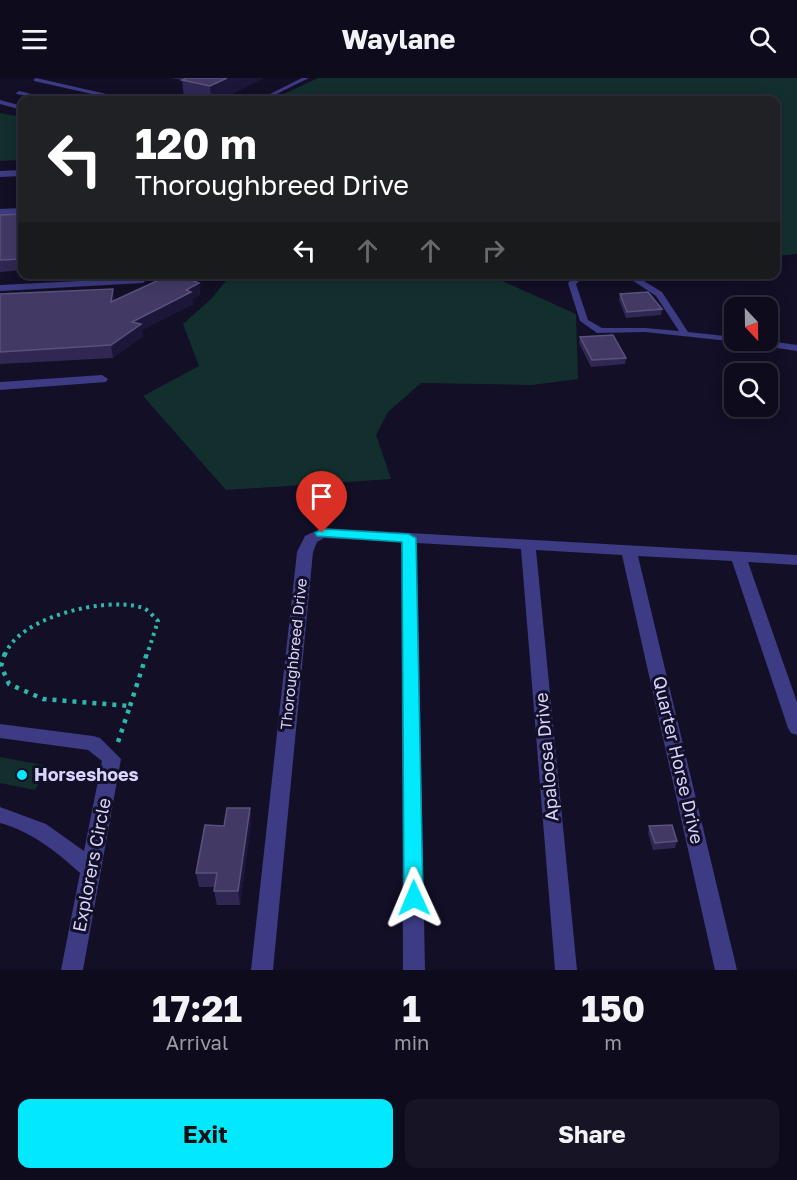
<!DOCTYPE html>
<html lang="en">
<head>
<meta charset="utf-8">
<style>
	body { margin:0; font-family:"Golos Text",sans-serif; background:#171425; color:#f1f3f6; height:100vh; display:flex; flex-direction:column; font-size:22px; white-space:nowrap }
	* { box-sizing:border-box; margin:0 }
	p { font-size:20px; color:#9b9ba3 }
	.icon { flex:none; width:33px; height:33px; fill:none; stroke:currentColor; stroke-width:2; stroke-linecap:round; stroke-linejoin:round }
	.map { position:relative; height:892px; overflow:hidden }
	.panel { display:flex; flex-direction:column; background:#0e0b1c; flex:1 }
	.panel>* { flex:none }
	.banner { position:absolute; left:18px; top:18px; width:762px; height:183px; border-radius:12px; box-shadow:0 3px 15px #0003,0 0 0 2px #2e2b3b; background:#202124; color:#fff; overflow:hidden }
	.needle { width:39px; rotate:158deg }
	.buttons { position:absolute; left:724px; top:219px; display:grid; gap:12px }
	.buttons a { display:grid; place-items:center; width:54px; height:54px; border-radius:12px; background:#0e0b1c; box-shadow:0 3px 15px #0003,0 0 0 2px #2e2b3b; font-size:30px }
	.pin { position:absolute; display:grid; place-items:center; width:51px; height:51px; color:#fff; margin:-62px -26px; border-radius:50% 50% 50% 0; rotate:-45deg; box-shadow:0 0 6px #0007 }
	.pin .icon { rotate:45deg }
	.me { position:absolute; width:66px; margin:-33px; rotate:359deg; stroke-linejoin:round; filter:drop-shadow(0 0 4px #0008) }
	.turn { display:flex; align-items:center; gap:21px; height:126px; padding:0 18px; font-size:27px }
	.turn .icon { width:78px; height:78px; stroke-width:2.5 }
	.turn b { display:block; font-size:42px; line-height:51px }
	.lanes { display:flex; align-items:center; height:57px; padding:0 18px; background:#0003; justify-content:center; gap:30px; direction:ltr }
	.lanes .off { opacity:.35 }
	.eta { display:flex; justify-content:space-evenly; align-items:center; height:102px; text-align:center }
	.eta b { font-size:36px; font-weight:700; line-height:42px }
	.button { display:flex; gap:12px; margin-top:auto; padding:12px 18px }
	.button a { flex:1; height:69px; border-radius:12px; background:#02e9fd; color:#111; font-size:24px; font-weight:700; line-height:69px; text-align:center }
	.button a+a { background:#171425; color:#f1f3f6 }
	header { display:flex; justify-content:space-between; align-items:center; height:78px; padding:0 18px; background:#0e0b1c; font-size:27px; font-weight:700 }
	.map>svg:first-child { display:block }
	.green { fill:#122f2e }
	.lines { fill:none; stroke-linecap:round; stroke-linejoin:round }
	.path-far1 { stroke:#30b7ac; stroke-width:4; stroke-dasharray:3 4.5; stroke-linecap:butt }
	.path { stroke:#30b7ac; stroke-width:4.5; stroke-dasharray:4 6; stroke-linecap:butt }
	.service { fill:#3c3b84; fill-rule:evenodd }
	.minor { fill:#3c3b84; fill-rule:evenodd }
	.wall { fill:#302853 }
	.shaded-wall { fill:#1c1639 }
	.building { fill:#423a65; stroke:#59527e; stroke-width:1.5 }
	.route { fill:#02e9fd; stroke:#0197a4; stroke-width:1.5 }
	.poi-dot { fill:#02e9fd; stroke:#120f26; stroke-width:2 }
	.labels { text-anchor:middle; stroke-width:6; stroke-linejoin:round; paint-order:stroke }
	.street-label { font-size:15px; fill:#d8d4ff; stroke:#120f26 }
	.near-street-label { font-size:18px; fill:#d8d4ff; stroke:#120f26 }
	.near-poi-label { font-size:18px; font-weight:bold; fill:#d8d4ff; stroke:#120f26; text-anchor:start }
</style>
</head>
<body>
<header><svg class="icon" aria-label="menu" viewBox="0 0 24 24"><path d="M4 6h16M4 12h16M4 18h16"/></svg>Waylane<svg class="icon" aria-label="search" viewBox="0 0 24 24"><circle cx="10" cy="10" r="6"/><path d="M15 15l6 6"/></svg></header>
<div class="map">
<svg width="797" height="892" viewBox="0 0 797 892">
	<rect width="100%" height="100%" fill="#120f26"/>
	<!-- green -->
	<path class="green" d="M318,0H797V176L776,178V22H271Z
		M0,35L22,39V82L0,83Z
		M231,197H503L498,201L576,236L578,301L532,307L421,305L388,334L376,357L391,401L226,412L143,318L199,288L183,246L211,221Z
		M0,679L48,688L35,712L0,705Z"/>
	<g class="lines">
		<!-- path-far1 -->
		<path class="path-far1" d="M5,577C18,539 105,519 140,529C147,530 153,538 158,543L147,577"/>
		<!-- path -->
		<path class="path" d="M5,575L1,588L9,606L43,621L130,628
			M130,628L147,575
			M118,664L130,628"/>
		<!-- service -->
		<path class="service" d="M36,0L124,20L127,22H119L34,3V1Z
			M302,0H309L264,22H258Z
			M19,13L53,21L54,22H45L17,16L16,15Z
			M0,22L22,28V32L0,26Z
			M578,196H586L576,206L588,242L602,250H645L679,253L656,218L623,196H632L662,214L688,254L735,259V262H762L797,267V273L738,264L645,254L597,255L580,243L568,205Z"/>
		<!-- minor -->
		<path class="minor" d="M22,92V98L0,99V93Z
			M22,130V136L0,137V131Z
			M139,200L145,203L143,205L0,213V207Z
			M102,297L108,301L106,304L0,312V304Z
			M322,450L797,477V487L748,484L797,624V657L791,655L788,650L732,483L638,478L737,892H715L622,477L536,472L577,892H555L521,471L417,465L425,892H403L401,464L324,460L317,464L313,474L273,892H251L297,474L305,458Z
			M0,646L93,658L100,660L121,681L83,892H61L80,795C56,773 32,754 0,745V729L46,746L84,773L102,683L88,672L0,660Z"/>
	</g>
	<!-- wall -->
	<path class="wall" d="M171,0H264L219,22H193L184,20L182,2Z
		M22,136V192L0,194V137Z
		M199,205L200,217L192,221L193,226L142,252L143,258L113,280L0,286V216L115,223Z
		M620,216L662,231L661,237L626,240L619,222Z
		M580,259L626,280L625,286L591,289L579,265Z
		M250,730L251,744L240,827H217L214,813L215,809H199L196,795L224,748Z
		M649,748L677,763L675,770L653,772L648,755Z"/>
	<!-- shaded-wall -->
	<path class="shaded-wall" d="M227,0H264L219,22H211L210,8Z
		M199,205L200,217L192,221L193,226L142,252L143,258L113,280L111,267L132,244Z
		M113,211L115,222L111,224Z
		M250,730L251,744L240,827L238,813Z"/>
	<!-- building -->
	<path class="building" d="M187,0H227L210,8L182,2Z
		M22,136V181L0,182V137Z
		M172,196H176L199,205L186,212L191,214L132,244L141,246L111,267L0,274V216L113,211L111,224Z
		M648,214L662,231L627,234L620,216Z
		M613,257L626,280L592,282L580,259Z
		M227,730H250L238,813H214L217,795H196L205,747L224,748Z
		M672,747L677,763L655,765L649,748Z"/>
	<!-- route -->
	<path class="route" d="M322,451L409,456L416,460L423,820L420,826L414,828L407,826L404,820L402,464L317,458L315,455Z"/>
	<!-- markers -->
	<circle class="poi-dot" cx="22" cy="697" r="6"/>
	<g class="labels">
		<!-- street labels -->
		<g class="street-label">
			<text transform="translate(294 576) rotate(-84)" y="5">Thoroughbreed Drive</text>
		</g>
		<!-- near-street labels -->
		<g class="near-street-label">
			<text transform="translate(547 679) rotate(-95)" y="6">Apaloosa Drive</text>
			<text transform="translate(678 682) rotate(77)" y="6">Quarter Horse Drive</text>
			<text transform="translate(92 787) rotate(-79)" y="6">Explorers Circle</text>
		</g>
		<!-- near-poi labels -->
		<g class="near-poi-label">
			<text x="34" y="703">Horseshoes</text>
		</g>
	</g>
</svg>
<div class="buttons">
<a><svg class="needle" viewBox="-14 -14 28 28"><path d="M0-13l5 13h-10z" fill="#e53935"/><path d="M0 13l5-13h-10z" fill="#9b9ba3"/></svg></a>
<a><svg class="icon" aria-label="search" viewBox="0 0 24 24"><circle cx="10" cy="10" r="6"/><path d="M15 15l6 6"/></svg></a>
</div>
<div class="pin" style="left:322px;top:455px;background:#d93025"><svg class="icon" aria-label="arrive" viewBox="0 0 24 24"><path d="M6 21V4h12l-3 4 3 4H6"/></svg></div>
<svg class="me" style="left:414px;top:820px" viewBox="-20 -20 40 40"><path d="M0-17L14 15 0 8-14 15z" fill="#02e9fd" stroke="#fff" stroke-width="4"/></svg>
<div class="banner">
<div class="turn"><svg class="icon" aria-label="left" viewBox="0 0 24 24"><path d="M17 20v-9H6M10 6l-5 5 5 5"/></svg><div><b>120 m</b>Thoroughbreed Drive</div></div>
<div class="lanes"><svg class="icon" aria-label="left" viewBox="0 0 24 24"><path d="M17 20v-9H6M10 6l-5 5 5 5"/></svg><svg class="icon off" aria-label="ahead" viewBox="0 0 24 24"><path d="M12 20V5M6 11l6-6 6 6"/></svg><svg class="icon off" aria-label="ahead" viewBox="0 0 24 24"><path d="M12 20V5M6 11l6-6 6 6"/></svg><svg class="icon off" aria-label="right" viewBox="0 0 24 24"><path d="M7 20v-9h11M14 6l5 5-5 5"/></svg></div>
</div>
</div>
<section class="panel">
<div class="eta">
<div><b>17:21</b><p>Arrival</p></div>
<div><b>1</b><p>min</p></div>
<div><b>150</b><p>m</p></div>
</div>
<div class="button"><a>Exit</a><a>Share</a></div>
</section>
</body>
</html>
